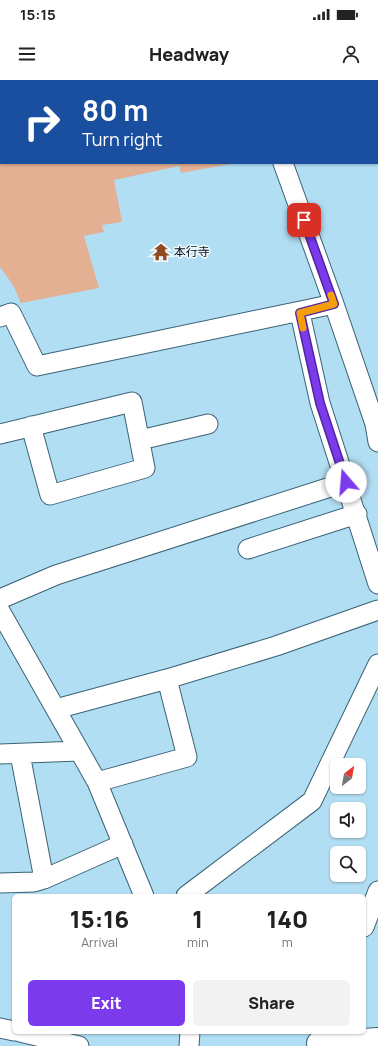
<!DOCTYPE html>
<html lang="en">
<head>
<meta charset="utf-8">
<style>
	body { margin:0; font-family:Manrope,"Noto Sans JP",sans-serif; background:#f2f2f2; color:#222; height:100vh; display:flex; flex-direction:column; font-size:15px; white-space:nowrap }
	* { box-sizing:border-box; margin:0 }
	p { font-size:13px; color:#767676 }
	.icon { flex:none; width:22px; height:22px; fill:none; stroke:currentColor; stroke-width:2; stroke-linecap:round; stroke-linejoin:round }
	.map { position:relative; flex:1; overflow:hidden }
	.sheet { position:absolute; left:12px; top:814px; width:354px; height:140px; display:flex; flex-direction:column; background:#fff; border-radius:6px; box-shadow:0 1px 3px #0004 }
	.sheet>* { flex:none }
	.hud { position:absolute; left:0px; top:0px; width:378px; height:84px; box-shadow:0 1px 3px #0004; background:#1a4fa0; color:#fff; overflow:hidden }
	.needle { width:26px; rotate:31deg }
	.buttons { position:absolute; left:330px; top:678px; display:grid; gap:8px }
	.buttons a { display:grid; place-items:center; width:36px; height:36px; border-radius:6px; background:#fff; box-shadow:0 1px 3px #0004; font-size:20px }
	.pin { position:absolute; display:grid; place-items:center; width:34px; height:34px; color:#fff; margin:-17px; border-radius:8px; box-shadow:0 2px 6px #0006 }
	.me { position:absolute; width:44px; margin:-22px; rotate:342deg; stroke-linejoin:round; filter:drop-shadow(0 0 3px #0008) }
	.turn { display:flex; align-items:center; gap:14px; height:84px; padding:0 16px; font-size:18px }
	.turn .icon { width:52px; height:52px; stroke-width:2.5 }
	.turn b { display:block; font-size:28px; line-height:34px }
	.eta { display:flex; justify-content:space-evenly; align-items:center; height:68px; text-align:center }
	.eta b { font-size:24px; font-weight:800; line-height:28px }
	.button { display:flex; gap:8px; margin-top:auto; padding:8px 16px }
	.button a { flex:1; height:46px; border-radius:6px; background:#7c3aed; color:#fff; font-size:16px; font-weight:800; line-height:46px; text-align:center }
	.button a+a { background:#f2f2f2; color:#222 }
	.status { display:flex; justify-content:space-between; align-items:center; height:28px; padding:0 20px; background:#fff; direction:ltr }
	.status svg { height:11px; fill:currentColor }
	header { display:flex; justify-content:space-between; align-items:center; height:52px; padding:0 16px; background:#fff; font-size:18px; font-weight:800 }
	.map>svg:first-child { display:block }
	.green { fill:#e3b093 }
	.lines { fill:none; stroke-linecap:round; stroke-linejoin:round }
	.minor-casing { stroke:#396275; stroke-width:21 }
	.major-casing { stroke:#396275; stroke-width:24 }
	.minor { stroke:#fff; stroke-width:19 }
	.major { stroke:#fff; stroke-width:22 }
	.route-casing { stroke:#51269a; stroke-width:10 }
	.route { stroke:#7c3aed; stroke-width:7 }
	.slow { stroke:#f59e0b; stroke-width:7 }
	.labels { text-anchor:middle; stroke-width:3; stroke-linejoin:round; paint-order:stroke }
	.poi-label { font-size:12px; fill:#021017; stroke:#f0f9fd; text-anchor:start }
</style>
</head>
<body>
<div class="status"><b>15:15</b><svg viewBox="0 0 49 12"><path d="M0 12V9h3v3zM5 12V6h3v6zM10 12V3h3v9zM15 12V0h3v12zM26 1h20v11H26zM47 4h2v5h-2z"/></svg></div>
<header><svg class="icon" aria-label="menu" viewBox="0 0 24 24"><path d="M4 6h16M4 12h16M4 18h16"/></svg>Headway<svg class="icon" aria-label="person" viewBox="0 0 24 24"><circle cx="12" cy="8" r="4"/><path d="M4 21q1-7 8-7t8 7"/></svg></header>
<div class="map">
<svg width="378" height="966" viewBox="0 0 378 966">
	<rect width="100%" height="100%" fill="#b2def4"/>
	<!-- green -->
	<path class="green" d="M0,21L1,83L230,84L181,93L179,86L114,100L122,142L102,145L104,152L84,156L99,208L21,223L13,205L0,187Z"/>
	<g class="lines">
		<!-- minor casing -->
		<g class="minor-casing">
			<path id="minor" d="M47,0V1
				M111,0V1
				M255,0V1
				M377,65H378
				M283,83L334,224L375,344L378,362
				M300,233L320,323L378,504
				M0,237L11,233L37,286L334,224
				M0,354L132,322L145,388L50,415L31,346
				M140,360L208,344
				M248,469L357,434
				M0,519L56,495L346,402
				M0,531L97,702L144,816
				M56,629L167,599
				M0,674L79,671
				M20,674L44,799
				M97,702L187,677L167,599L276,566L378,530
				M0,803L34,802L44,799L123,764
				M186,816L312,721L378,584
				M364,847L378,811
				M0,948L14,951
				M20,952L79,966
				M189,966L190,952"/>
		</g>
		<!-- major casing -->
		<g class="major-casing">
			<path id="major" d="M161,1L175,0
				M0,12H1
				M318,963L378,959"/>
		</g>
		<!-- minor -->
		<use href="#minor" class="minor"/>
		<!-- major -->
		<use href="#major" class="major"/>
	</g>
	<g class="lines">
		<!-- route casing -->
		<g class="route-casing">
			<path id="route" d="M304,140L334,224L300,233L320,323L346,402"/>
		</g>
		<!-- route -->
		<use href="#route" class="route"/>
		<!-- slow -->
		<path class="slow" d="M303,248L300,233L334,224L331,215"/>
	</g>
	<!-- icons -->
	<defs>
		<g id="temple-bare" transform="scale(1.38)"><path d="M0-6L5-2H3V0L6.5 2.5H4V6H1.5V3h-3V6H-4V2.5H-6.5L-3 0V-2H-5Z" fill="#904c20" stroke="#f0f9fd" stroke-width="2.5" paint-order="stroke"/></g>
	</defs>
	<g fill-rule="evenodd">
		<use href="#temple-bare" x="161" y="172"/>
	</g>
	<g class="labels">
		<!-- poi labels -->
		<g class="poi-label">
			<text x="174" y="176">本行寺</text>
		</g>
	</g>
</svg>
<div class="buttons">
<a><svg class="needle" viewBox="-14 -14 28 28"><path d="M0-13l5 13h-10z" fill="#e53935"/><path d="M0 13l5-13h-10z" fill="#767676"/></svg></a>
<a><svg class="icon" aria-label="sound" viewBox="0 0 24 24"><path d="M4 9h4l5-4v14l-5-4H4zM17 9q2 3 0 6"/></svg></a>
<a><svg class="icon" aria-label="search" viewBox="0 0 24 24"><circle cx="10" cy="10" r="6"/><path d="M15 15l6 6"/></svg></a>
</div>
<div class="pin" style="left:304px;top:140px;background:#d93025"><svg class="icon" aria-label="arrive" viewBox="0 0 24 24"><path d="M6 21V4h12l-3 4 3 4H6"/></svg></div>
<svg class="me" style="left:346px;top:402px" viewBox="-20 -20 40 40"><circle r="19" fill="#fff"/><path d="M0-13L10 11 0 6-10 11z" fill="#7c3aed"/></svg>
<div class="hud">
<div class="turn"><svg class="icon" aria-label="right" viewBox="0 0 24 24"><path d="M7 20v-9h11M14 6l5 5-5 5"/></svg><div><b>80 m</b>Turn right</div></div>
</div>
<section class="sheet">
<div class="eta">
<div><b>15:16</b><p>Arrival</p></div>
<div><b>1</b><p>min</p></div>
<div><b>140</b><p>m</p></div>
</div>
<div class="button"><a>Exit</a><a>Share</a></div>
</section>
</div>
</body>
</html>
